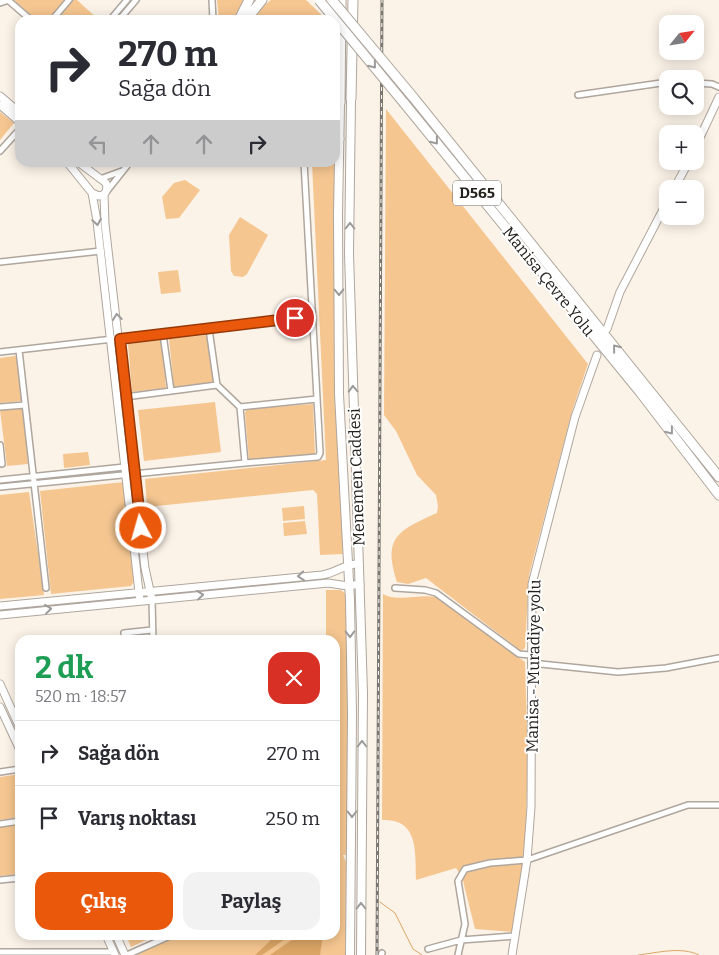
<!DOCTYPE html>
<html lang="tr">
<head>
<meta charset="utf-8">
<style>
	body { margin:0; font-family:Bitter,serif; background:#f2f2f3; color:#2b2b33; height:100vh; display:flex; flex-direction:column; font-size:19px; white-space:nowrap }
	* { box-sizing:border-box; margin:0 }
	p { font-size:16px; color:#7c7c81 }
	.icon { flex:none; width:28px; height:28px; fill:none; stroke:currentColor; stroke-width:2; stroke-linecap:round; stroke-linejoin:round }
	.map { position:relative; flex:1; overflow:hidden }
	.panel { position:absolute; left:15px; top:635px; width:325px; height:305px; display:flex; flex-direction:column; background:#fff; border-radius:15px; box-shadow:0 2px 12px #0003 }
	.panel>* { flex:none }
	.hud { position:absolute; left:15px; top:15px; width:325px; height:152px; border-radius:15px; box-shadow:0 2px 12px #0003; background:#fff; color:#2b2b33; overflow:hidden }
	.needle { width:32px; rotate:60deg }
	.tools { position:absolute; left:659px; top:15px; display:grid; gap:10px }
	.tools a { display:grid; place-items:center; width:45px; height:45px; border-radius:10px; background:#fff; box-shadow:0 2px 12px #0003; font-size:25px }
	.pin { position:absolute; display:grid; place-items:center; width:42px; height:42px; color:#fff; margin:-21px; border:2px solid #fff; border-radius:50%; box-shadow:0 1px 5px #0007 }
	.me { position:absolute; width:55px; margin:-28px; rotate:354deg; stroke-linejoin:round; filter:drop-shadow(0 0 4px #0008) }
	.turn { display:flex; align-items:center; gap:18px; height:105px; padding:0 20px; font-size:22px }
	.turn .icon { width:65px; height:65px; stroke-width:2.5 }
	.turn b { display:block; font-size:35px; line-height:42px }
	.lanes { display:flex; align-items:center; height:48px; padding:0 20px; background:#0003; justify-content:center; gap:25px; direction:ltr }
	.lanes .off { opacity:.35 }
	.round { display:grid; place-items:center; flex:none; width:52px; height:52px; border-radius:15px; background:#f2f2f3 }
	.headline { display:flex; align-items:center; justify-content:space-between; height:85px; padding:0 20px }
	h1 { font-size:30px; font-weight:700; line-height:38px; color:#1e9e55 }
	.primary-button { display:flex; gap:10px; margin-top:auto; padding:10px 20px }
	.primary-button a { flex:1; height:58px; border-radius:15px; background:#ea580c; color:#fff; font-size:20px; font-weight:700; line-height:58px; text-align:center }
	.primary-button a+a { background:#f2f2f3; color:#2b2b33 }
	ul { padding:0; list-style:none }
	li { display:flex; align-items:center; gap:15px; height:65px; padding:0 20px; border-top:1px solid #e1e1e2 }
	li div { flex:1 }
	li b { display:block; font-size:19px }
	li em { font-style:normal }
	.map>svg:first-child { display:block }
	.green { fill:#f5c690 }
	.water { fill:#dba565 }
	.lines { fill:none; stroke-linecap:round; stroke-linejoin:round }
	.stream { stroke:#dba565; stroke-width:1 }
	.street-casing { stroke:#afa69d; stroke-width:8 }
	.secondary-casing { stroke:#afa69d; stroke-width:9 }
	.primary-casing { stroke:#afa69d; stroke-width:10 }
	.highway-casing { stroke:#afa69d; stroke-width:11 }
	.street { stroke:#fff; stroke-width:5 }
	.secondary { stroke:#fff; stroke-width:7 }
	.primary { stroke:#fff; stroke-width:8 }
	.highway { stroke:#fff; stroke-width:9 }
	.rail-casing { stroke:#7b766f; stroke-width:3 }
	.rail { stroke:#fff; stroke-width:1; stroke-dasharray:4; stroke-linecap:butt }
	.highway-bridge-casing { stroke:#afa69d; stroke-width:11; stroke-linecap:butt }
	.highway-bridge { stroke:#fff; stroke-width:9 }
	.oneway { stroke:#9c9b99 }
	.route-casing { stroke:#983908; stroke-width:12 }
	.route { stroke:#ea580c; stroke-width:9 }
	.labels { text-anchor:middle; stroke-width:4; stroke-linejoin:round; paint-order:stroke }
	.shield { fill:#fff; stroke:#666461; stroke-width:1 }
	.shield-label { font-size:15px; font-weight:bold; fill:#24211d }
	.street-label { font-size:16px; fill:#24211d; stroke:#fff }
</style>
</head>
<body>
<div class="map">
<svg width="719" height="955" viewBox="0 0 719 955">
	<rect width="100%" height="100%" fill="#fcf3e8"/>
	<!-- green -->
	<path class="green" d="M14,0H65L48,20H36Z
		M72,0H77L99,20H55Z
		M217,0H245L234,20H219Z
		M271,0H306L327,20H246Z
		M386,109L588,364L573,408L529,575L525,648L521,651L426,578L408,584L397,582C382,537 399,530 437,513L438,506L436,495L417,475L396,431L384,415Z
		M0,112L14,123L0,140Z
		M335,144L336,148L334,300L343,554L320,555L317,494L313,490L147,507L145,479L326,460L312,163L335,162Z
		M185,180L200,190L179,218L166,219L162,197L174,183Z
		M240,217L268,235L247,274L243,277L234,276L231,271L229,235Z
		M178,270L181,292L161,294L158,272Z
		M207,335L213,382L174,387L169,339Z
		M162,340L166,388L132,392L128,344Z
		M15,356L18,359L23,401L0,403V358Z
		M215,402L221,452L144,461L138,410Z
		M313,404L315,455L249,460L245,413L247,409Z
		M23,408L28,464L7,466L0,410Z
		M88,452L90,465L64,468L63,454Z
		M124,482L135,580L131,586L51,594L40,491Z
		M29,492L44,595L0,599V495Z
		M304,506L305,519L283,521L282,508Z
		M305,521L307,534L284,536L283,523Z
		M326,590H341L347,595L351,855H343L346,862L345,955H136L178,935H335V856H337H335V640H326Z
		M383,594C395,602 421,594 436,597L525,662L528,761L525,846L513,932L475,929L462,877L456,868L416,880C415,852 419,818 382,820Z
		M20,774V817L0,820V777Z
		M20,823V874L0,876V825Z
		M126,935H157L131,947Z"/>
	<!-- water -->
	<path class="water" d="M270,935H291L262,955H255L270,941Z
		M299,935H323L320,955H270Z"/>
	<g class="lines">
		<!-- stream -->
		<path class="stream" d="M380,902L395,913L413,949L422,955
			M638,955C657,953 681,946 699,955"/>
		<!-- street casing -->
		<g class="street-casing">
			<path id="street" d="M212,0L213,20
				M9,1L31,20
				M0,3L9,0
				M52,20L69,0
				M110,20L127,0
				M119,20L136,0
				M695,83L712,84L719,87
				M578,95L668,82
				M0,151L20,129
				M100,179L122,171
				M107,191L130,162
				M0,262L101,251
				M209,329L217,385
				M163,334L171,391
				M19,350L46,588
				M0,352L312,316
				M125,397L217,385L240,407L317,399
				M0,407L25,405
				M0,445L2,464
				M245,463L318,457L320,453L304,162
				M0,480L134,466
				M0,487L245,463L240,407
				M395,588L425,590L436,593L519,654L530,655
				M152,600L153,640
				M126,640L124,633L152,630
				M531,663L618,672L666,668L719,658
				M0,772L20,769
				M0,824L20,821
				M0,880L20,878
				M428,949L461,940L515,936
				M0,952H114
				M127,955L172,935
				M381,955L382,953
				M458,955L465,924L458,881L465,869L490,863L527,860L688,805H719"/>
		</g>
		<!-- secondary casing -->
		<g class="secondary-casing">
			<path id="secondary" d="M0,96L20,113
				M0,105L20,122
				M695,148L719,97
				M67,162L92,193L97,221L140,601
				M78,162L106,183C108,190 106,195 99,196L92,193
				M674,189L689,161
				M104,194L105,224L125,397L145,568L152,600
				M607,329L620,292L668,200
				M0,606L322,575C336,573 344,564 358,564
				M0,615L328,583L348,586L360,584
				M0,684L20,728
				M0,707L20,750
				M106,935L115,955
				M116,935L125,955
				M512,955L527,860L531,807L532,584L575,417L597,355"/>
		</g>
		<!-- primary casing -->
		<g class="primary-casing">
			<path id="primary" d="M351,99L349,254L363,693L361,955
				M340,103L338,214L339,394L350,600L352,714L350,955"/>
		</g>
		<!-- highway casing -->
		<g class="highway-casing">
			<path id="highway" d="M239,20L249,0
				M246,20L262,0
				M413,97L719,477
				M351,99L353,0
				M340,103L341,0
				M404,103L640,392L719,495
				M335,130L339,139"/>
		</g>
		<!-- street -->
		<use href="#street" class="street"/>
		<!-- secondary -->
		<use href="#secondary" class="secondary"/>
		<!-- primary -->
		<use href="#primary" class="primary"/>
		<!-- highway -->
		<use href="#highway" class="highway"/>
		<!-- rail casing -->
		<g class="rail-casing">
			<path id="rail" d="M377,955L382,0"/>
		</g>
		<!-- rail -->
		<use href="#rail" class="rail"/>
		<!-- highway-bridge casing -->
		<g class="highway-bridge-casing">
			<path id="highway-bridge" d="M319,0L404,103
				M332,0L413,97"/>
		</g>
		<!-- highway-bridge -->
		<use href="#highway-bridge" class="highway-bridge"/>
	</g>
	<!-- one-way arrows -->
	<defs><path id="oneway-chevron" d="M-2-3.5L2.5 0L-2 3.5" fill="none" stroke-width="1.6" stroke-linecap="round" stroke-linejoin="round" transform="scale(1.25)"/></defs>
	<g class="oneway">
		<use href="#oneway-chevron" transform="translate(373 65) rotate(51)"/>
		<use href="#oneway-chevron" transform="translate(435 141) rotate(51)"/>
		<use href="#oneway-chevron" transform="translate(97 222) rotate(81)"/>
		<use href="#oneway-chevron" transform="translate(350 226) rotate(-90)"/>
		<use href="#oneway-chevron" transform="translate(339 292) rotate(89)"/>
		<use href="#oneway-chevron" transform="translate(117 317) rotate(-97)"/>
		<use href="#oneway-chevron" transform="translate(616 348) rotate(-129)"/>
		<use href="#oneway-chevron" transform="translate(353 389) rotate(-92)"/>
		<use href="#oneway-chevron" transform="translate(670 431) rotate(52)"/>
		<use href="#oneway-chevron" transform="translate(301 576) rotate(175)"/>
		<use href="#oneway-chevron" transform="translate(200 595) rotate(-6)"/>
		<use href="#oneway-chevron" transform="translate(48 609) rotate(-6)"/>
		<use href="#oneway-chevron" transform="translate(350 634) rotate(89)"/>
		<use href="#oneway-chevron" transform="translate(362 744) rotate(-90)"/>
		<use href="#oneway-chevron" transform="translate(352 814) rotate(90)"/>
		<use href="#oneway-chevron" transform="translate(361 906) rotate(-90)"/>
	</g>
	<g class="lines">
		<!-- route casing -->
		<g class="route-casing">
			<path id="route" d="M141,528L120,339L295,318"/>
		</g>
		<!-- route -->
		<use href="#route" class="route"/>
	</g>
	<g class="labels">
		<!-- shield labels -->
		<rect class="shield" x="453" y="180.5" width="48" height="25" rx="4"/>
		<g class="shield-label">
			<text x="477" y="198">D565</text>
		</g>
		<!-- street labels -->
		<g class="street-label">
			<text transform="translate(549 281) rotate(51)" y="6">Manisa Çevre Yolu</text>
			<text transform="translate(356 477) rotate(-92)" y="6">Menemen Caddesi</text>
			<text transform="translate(533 666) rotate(-89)" y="6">Manisa - Muradiye yolu</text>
		</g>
	</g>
</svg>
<div class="tools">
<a><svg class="needle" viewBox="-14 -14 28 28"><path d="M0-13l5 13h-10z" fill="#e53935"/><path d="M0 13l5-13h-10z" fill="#7c7c81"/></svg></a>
<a><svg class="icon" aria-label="search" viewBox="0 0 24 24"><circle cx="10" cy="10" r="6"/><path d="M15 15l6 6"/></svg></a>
<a>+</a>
<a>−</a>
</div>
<div class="pin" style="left:295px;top:318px;background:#d93025"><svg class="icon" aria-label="arrive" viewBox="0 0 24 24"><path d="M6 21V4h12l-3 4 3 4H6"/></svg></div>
<svg class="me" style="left:141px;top:528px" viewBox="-20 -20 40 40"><circle r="17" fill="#ea580c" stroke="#fff" stroke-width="3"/><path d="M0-11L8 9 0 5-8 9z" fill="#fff"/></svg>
<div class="hud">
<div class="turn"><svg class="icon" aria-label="right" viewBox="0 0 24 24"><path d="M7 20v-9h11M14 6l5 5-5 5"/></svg><div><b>270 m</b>Sağa dön</div></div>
<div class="lanes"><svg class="icon off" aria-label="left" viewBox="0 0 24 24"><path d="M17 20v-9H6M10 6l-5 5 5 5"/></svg><svg class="icon off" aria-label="ahead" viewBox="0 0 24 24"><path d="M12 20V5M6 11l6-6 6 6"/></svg><svg class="icon off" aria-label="ahead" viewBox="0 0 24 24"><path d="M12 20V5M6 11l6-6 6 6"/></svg><svg class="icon" aria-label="right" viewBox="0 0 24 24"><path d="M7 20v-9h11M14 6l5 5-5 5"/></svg></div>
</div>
<section class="panel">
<div class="headline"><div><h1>2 dk</h1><p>520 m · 18:57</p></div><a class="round" style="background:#d93025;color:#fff"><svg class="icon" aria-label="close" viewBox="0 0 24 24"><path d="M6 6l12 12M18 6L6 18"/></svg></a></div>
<ul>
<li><svg class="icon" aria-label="right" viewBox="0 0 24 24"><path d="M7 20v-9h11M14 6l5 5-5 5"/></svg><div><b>Sağa dön</b></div><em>270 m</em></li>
<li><svg class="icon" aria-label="arrive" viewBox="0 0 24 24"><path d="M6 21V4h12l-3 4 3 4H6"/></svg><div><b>Varış noktası</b></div><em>250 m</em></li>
</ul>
<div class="primary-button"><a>Çıkış</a><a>Paylaş</a></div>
</section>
</div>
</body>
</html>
